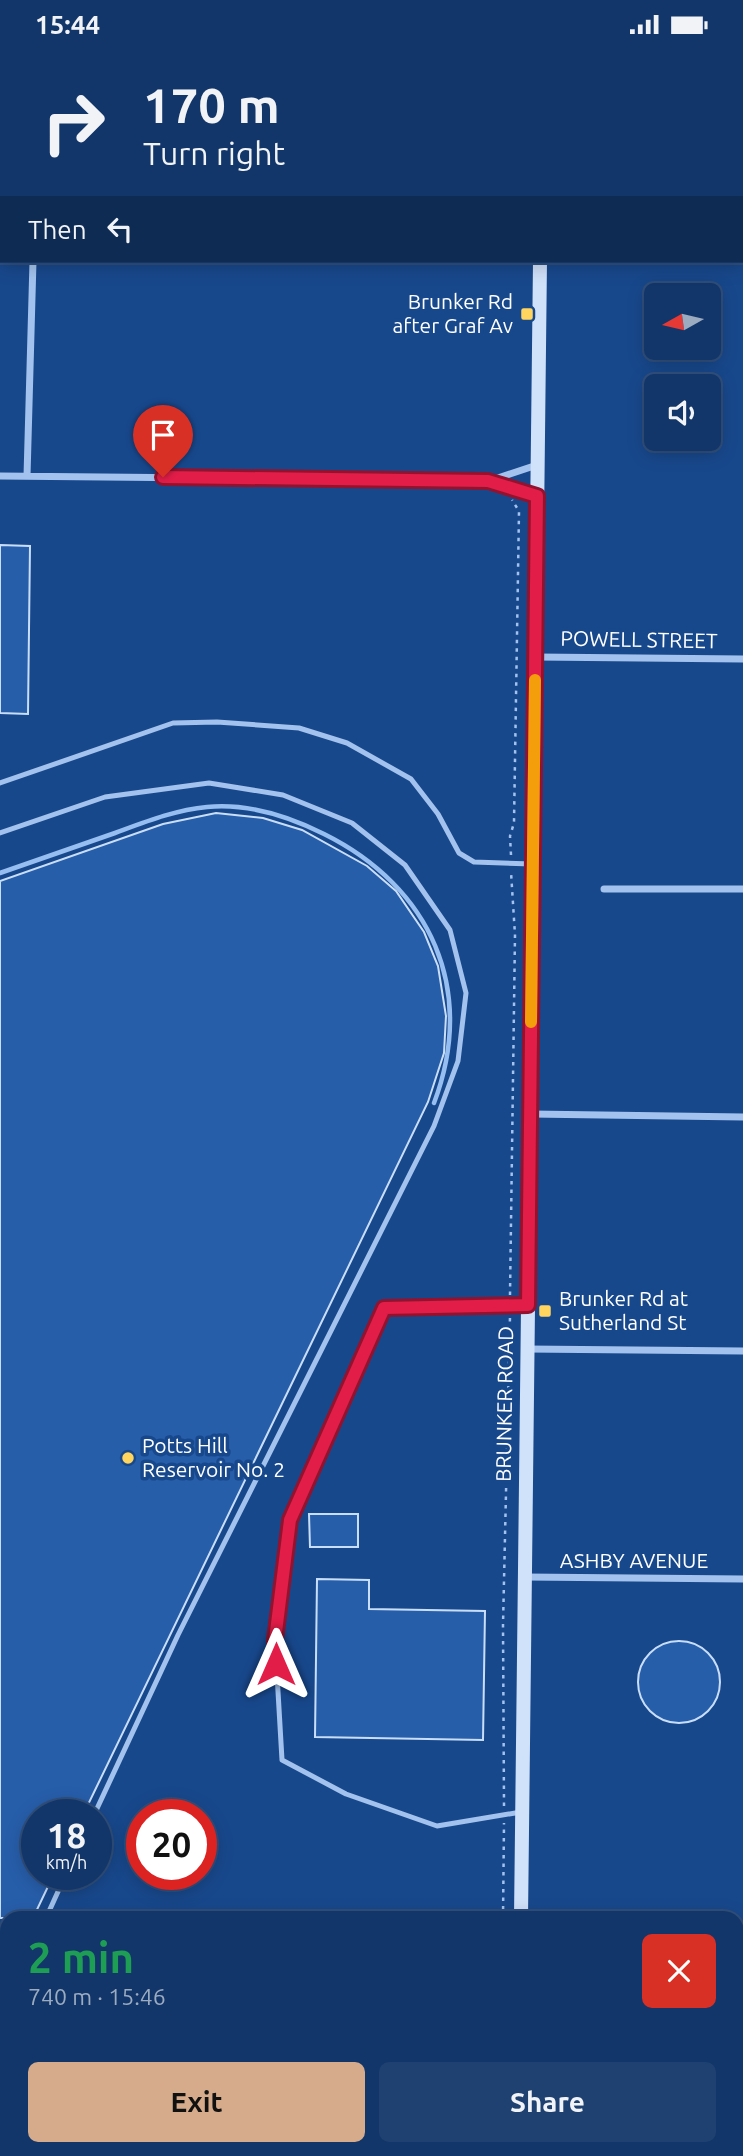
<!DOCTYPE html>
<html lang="en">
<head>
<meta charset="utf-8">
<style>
	body { margin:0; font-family:Ubuntu,sans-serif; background:#1f4171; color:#f1f3f6; height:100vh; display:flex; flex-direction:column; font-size:26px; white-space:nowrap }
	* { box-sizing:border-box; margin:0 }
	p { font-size:23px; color:#9cabc0 }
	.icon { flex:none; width:38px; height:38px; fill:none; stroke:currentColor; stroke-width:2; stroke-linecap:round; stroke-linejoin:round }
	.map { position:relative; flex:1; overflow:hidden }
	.drawer { position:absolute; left:0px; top:1862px; width:744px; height:245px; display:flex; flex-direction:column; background:#123669; border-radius:21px 21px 0 0; box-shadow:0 4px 18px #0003,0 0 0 2px #31507d }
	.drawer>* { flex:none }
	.hud { position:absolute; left:0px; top:0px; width:744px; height:214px; box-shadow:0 4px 18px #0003,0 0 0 2px #31507d; background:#123669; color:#f1f3f6; overflow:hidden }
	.needle { width:46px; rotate:262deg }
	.fabs { position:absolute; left:644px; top:234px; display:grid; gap:14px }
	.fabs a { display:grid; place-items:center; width:77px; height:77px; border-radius:10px; background:#123669; box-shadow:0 4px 18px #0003,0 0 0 2px #31507d; font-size:35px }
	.speed { position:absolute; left:21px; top:1750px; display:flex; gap:14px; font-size:35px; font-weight:700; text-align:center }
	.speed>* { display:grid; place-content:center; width:91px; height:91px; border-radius:50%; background:#123669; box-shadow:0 4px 18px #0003,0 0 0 2px #31507d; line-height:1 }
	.speed small { font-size:18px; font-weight:400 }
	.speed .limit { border:10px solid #d22; background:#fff; color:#111 }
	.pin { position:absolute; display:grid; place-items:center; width:60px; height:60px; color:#fff; margin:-72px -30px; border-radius:50% 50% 50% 0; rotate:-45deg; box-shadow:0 0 7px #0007 }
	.pin .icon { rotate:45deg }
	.me { position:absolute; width:77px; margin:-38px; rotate:0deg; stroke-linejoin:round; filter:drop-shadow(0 0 5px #0008) }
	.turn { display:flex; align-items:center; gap:24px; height:147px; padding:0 28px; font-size:32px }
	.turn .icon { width:91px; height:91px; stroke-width:2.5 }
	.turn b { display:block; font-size:49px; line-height:60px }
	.then { display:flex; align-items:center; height:66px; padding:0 28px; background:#0003; gap:14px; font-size:26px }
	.round { display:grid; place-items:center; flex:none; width:74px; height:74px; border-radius:10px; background:#1f4171 }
	.head { display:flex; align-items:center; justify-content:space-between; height:119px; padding:0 28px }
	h1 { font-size:42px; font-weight:700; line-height:52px; color:#1e9e55 }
	.primary-button { display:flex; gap:14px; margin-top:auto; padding:14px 28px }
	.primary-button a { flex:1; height:80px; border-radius:10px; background:#d6ab8b; color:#111; font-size:28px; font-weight:700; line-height:80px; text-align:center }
	.primary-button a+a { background:#1f4171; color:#f1f3f6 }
	.status { display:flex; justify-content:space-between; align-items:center; height:49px; padding:0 35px; background:#123669; direction:ltr }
	.status svg { height:19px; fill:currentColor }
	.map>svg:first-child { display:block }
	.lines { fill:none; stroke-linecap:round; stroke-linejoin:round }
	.stream { stroke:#96bef1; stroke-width:4.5 }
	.building { fill:#275eaa; stroke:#c9defa; stroke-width:2 }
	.path { stroke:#a3c3ee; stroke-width:2.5; stroke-dasharray:3.5 5; stroke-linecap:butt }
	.lane { stroke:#a3c3ee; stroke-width:5 }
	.street { stroke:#a3c3ee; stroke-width:7 }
	.secondary { stroke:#d0e1fa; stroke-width:14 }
	.route-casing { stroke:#92132f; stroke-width:18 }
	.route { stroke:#e11d48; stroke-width:12 }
	.slow { stroke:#f59e0b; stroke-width:12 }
	.poi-dot { fill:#ffd560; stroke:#18488c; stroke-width:2.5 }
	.labels { text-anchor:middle; stroke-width:7; stroke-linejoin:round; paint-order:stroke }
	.poi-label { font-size:21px; fill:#fff; stroke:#18488c; text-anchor:start }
	.street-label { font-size:21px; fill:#fff; stroke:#18488c }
</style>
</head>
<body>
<div class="status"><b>15:44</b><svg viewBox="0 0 49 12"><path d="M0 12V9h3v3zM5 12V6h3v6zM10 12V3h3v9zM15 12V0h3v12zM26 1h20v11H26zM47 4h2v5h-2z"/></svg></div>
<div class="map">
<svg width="743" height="2107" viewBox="0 0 743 2107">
	<rect width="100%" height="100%" fill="#18488c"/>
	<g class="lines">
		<!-- stream -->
		<path class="stream" d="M0,824C38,811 77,797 115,784C145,773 175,761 207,758C248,754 288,767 324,785C431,838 477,941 434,1054"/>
	</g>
	<!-- building -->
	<path class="building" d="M0,496L30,497L28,665L0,664Z
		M216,764L263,769L302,781L367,817L396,842L424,883L438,917L446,967L444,1004L428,1053L83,1766H37V1825H54L33,1869H0V832L163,775Z
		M309,1465H358V1498H310Z
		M317,1530L369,1531V1560L485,1562L483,1691L315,1688Z
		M638 1633a41 41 0 1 1 82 0a41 41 0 1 1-82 0Z"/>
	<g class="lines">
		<!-- path -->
		<path class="path" d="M511,806L510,787L514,774L519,462L512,451
			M510,1246L515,886L511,823
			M504,1757L503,1576L510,1267
			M503,1869L504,1774
			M490,2107L498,2100"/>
		<!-- lane -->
		<path class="lane" d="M594,2V0
			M651,2L652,0
			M0,105H2
			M0,186H2
			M0,734L173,674L217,673L299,679L347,694L411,730L438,765L459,804L474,813L532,815
			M0,784L105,748L209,734L283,746L352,774L405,816L450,881L466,944L458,1012L434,1077L178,1586L94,1766
			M521,1763L437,1777L346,1745L282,1711L275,1591L290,1471L384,1259L528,1256
			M46,1869L66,1825
			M0,1967L7,1952
			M737,1992L743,2000
			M652,2100L665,2107"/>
		<!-- street -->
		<path class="street" d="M35,2V0
			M0,427L488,432L537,447
			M27,427L33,212
			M489,432L537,416
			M536,608L743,610
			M604,840H743
			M531,1065L743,1068
			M527,1300L743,1302
			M525,1528L743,1530"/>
		<!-- secondary -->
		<path class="secondary" d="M545,2V0
			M521,1869L540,212
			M518,2107V2100"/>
	</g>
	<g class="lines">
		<!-- route casing -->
		<g class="route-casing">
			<path id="route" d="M163,428L488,432L537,447L528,1256L384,1259L290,1471L275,1591L276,1615"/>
		</g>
		<!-- route -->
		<use href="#route" class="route"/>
		<!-- slow -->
		<path class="slow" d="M531,973L535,631"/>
	</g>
	<!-- markers -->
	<g class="poi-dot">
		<rect x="520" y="258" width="14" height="14" rx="3.5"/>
		<rect x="538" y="1255" width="14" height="14" rx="3.5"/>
		<circle cx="128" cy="1409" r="7"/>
	</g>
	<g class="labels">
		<!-- poi labels -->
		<g class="poi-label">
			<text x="513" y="260" text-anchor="end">Brunker Rd<tspan x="513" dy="24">after Graf Av</tspan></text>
			<text x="559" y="1257">Brunker Rd at<tspan x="559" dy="24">Sutherland St</tspan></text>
			<text x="142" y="1404">Potts Hill<tspan x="142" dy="24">Reservoir No. 2</tspan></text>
		</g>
		<!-- street labels -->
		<g class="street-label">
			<text transform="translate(639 591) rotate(1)" y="7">POWELL STREET</text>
			<text transform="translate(505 1355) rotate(-89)" y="7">BRUNKER ROAD</text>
			<text x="634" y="1519">ASHBY AVENUE</text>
		</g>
	</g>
</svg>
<div class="fabs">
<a><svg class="needle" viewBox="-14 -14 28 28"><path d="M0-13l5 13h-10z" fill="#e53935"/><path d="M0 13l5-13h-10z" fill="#9cabc0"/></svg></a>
<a><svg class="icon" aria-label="sound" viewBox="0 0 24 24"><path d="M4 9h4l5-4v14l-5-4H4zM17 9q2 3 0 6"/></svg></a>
</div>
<div class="speed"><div>18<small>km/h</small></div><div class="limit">20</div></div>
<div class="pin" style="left:163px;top:428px;background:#d93025"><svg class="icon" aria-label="arrive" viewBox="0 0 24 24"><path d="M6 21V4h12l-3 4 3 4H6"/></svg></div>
<svg class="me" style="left:276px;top:1615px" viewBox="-20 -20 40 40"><path d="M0-17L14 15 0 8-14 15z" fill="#e11d48" stroke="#fff" stroke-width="4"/></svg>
<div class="hud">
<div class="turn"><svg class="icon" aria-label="right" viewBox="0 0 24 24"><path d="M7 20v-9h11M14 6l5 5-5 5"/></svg><div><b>170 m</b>Turn right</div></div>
<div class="then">Then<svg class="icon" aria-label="left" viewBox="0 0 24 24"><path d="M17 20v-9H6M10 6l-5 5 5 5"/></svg></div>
</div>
<section class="drawer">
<div class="head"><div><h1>2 min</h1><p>740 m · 15:46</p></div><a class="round" style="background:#d93025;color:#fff"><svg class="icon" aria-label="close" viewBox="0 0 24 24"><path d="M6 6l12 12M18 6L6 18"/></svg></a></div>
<div class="primary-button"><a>Exit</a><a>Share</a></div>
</section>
</div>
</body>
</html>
